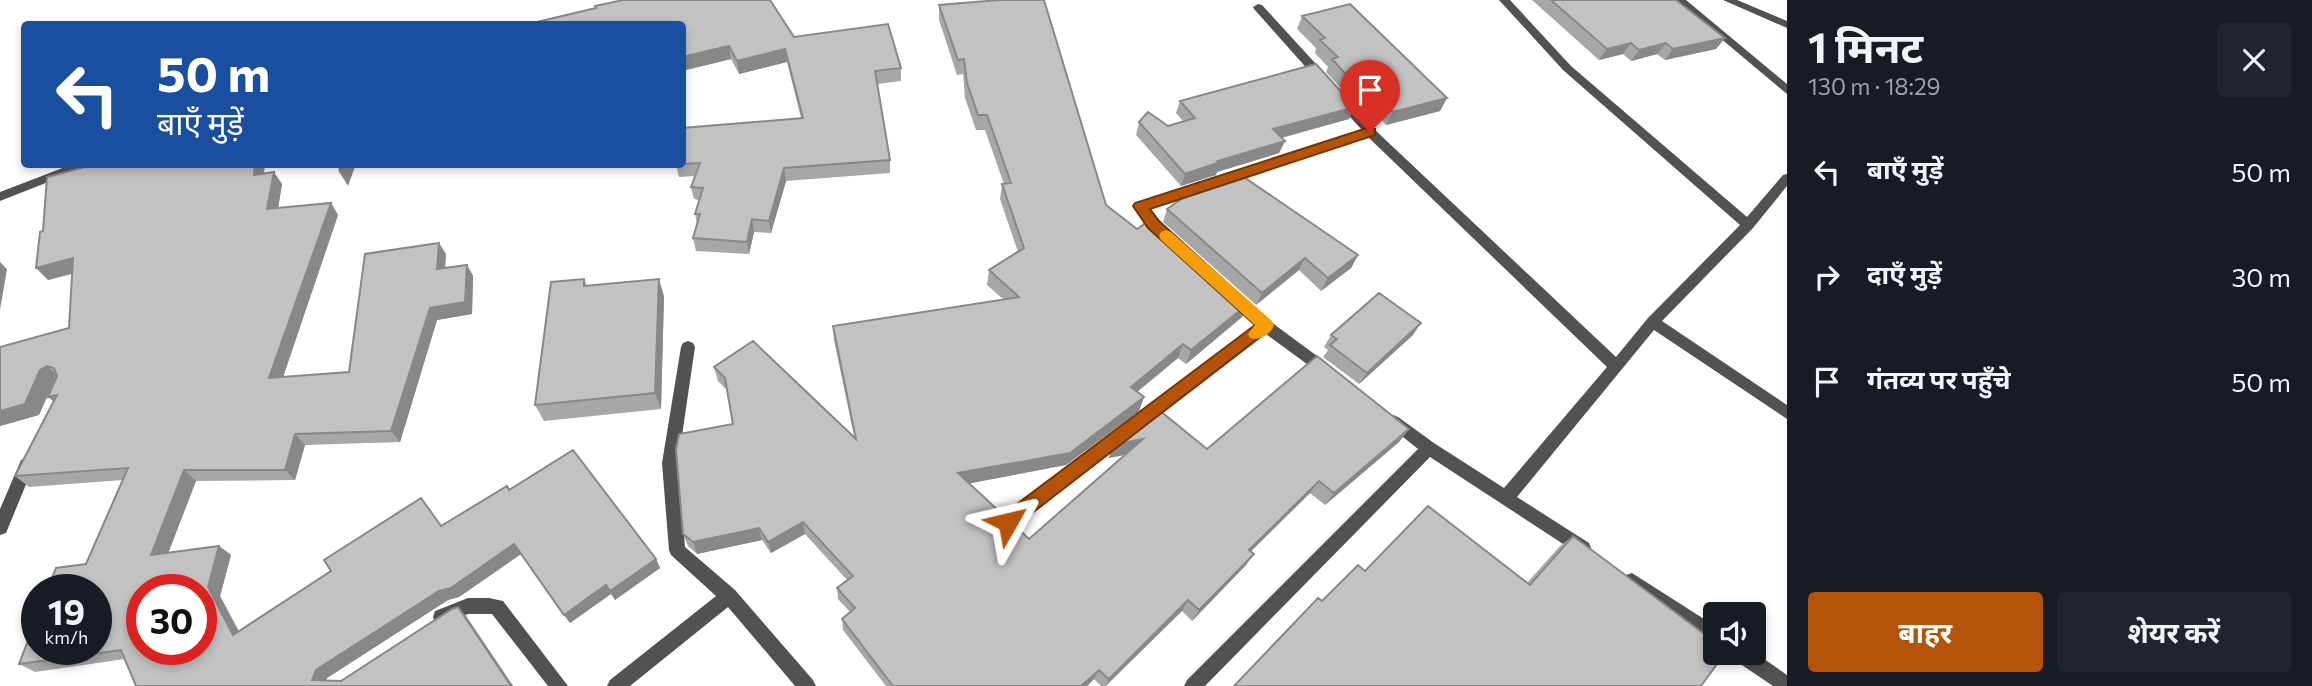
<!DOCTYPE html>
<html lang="hi">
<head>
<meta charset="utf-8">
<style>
	body { margin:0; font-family:Commissioner,"Noto Sans Devanagari",sans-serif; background:#20242c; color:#f1f3f6; height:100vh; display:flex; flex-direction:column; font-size:26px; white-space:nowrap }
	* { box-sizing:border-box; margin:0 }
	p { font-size:23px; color:#9ea1a6 }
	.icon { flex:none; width:38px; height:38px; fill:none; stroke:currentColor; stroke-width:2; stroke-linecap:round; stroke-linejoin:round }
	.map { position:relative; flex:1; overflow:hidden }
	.side { display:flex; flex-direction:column; background:#171b24; width:525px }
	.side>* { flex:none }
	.hud { position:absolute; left:21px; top:21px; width:665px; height:147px; border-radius:7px; box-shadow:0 4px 10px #0003; background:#1a4fa0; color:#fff; overflow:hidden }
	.fabs { position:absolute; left:1703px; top:602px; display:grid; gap:14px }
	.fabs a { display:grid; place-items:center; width:63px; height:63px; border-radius:7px; background:#171b24; box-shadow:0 4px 10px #0003; font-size:35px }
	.speed { position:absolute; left:21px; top:574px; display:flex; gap:14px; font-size:35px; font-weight:700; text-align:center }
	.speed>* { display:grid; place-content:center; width:91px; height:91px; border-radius:50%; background:#171b24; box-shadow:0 4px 10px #0003; line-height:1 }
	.speed small { font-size:18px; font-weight:400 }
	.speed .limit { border:10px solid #d22; background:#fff; color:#111 }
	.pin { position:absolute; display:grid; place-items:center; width:60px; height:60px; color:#fff; margin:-72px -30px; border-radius:50% 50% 50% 0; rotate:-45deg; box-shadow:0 0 7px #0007 }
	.pin .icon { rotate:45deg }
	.me { position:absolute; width:77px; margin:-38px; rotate:53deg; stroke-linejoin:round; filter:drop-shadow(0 0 5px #0008) }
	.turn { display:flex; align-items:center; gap:24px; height:147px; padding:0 21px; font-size:32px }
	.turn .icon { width:91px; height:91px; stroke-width:2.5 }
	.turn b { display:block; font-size:49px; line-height:60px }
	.round { display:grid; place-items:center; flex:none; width:74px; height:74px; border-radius:7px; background:#20242c }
	.summary { display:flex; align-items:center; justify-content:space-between; height:119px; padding:0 21px }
	h1 { font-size:42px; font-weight:700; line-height:52px }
	.button { display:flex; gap:14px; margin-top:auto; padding:14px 21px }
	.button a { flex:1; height:80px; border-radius:7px; background:#b45309; color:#fff; font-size:28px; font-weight:700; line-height:80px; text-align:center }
	.button a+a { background:#20242c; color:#f1f3f6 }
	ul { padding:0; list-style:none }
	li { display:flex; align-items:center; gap:21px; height:105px; padding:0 21px }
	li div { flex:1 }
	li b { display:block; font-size:26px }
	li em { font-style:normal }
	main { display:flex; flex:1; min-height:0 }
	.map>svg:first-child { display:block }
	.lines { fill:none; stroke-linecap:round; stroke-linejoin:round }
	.minor { fill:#525252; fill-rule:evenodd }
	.wall { fill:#a7a7a7 }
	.shaded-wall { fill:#888 }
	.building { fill:#c2c2c2; stroke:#888; stroke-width:2; fill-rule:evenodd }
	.route { fill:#b45309; stroke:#753606; stroke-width:2 }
	.slow { fill:#f59e0b }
</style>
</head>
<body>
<main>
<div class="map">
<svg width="1787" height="686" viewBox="0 0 1787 686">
	<rect width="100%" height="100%" fill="#fff"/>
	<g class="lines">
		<!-- minor -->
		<path class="minor" d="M1499,0H1510L1571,66L1747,217L1783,175L1787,174V186L1753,228L1662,321L1787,405V419L1654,330L1517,497L1589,543L1591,548L1589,553L1583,555L1577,553L1430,457L1205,686H1184L1187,680L1418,449L1388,425L1386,421L1388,417L1393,415L1398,417L1434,443L1504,488L1607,367L1368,137L1150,208L1168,232L1162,237L1157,235L1137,209L1135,206L1137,203L1362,130L1335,100L1337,97H1345L1374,129L1616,357L1648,318L1740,225L1563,70Z
			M1675,0H1686L1787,84V94Z
			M1723,0H1737L1787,21V28Z
			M1258,4L1262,5L1327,76V82H1319L1254,9L1253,7Z
			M73,164H94L0,201V192Z
			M1232,290L1237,291L1271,322L1332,367L1334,371L1332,375H1322L1266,334L1014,527L1008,529L1002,527L1000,522L1002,517L1257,326L1227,299L1225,295L1227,291Z
			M688,341L693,343L695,347L678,463L685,547L735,590L813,680L816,686H795L728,607L630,686H607L610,680L716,596L671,555L669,550L662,463L681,347L683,343Z
			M26,458L31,460L34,465L6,533L0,535V509L21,460Z
			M1632,573L1715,626V644L1626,587L1624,581L1626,575Z
			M468,598H489L503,601L568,686H548L492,614H468L441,625L435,623L433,617L435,611Z
			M1754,652L1787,675V686H1773L1733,659L1730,653Z"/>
	</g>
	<!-- wall -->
	<path class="wall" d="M1532,0H1676L1725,38L1716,49L1665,60L1657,54L1631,61L1623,54L1599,60Z
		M939,5L1106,205L1137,229L1249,303L1242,317L1186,364L1178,358L1137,392L1144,397L1139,411L1066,465L969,483L1029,539L1125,455L1109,458L1113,445L1207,449L1409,429L1399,442L1325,505L1310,493L1251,551L1246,565L1192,621L1182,611L1106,686H1101L1094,679L1087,686H886L843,630L842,619L850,612L838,599L837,588L847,580L805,534L771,553L762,540L697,554L688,546L683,534L733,424L727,390L718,381L714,367L854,436L834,340L833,326L1003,299L987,285L989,270L1018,252L1000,199L1002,184H1004L985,130H976L965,98L963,74L957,75L939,20Z
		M1302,16L1447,98L1440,111L1386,125L1374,112L1365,115L1326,72L1328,67L1315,53L1316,48L1297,29Z
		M682,24L794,37L901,68V81L877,84L890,160V173L786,181L771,233L754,232L749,254L696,251L693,238L697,224L695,214L699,200L694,199L691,187L695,176L679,177L676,164H682V128L801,118L787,62L739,74L731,59L682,71Z
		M1180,101L1349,119L1282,138L1285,141L1279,153L1217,172L1216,175L1181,186L1136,135L1139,122L1168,126L1183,121L1176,113Z
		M265,164L264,174L282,184L278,208L331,203L338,215L283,377L349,372L446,254L445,268L467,265L473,276L472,314L437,320L400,442L305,445L295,480L196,481L168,553L219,546L231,555L220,596L239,631L331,571L421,498L441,525L509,490L656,559L660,568L615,600L611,594L570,623L521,554L459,597L448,600L327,678L326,680L341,681L458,607L466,616L513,686H136L125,659L35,672L19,664L86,564L123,480L29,487L15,476L53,401L56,380L54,381L39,415L0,426L69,328L72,274L48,280L43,231Z
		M1195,184L1358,255L1351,268L1321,291L1299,270L1256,305L1163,222L1167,209L1194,190Z
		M584,279L587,286L664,296L661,409L544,421L535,405Z
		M1331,335H1413L1359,384L1323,357L1328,350L1324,347Z
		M1573,536L1715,642L1365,571L1527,583L1560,546Z"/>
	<!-- shaded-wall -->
	<path class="shaded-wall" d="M1725,38L1716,49L1665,60L1673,49Z
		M1631,43L1623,54L1599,60L1607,49Z
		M1666,43L1657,54L1631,61L1639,50Z
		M729,46L731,59L682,71V57Z
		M785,49L787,62L739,74L737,61Z
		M1447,98L1440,111L1386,125L1393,112Z
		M1381,99L1374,112L1365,115L1371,102Z
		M1355,107L1349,119L1268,141L1273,129Z
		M1285,141L1279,153L1217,172L1216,175L1181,186L1185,174L1218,161Z
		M255,164H265L262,187L254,175Z
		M343,164H356L348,186L340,173Z
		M784,168L786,181L771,233L769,221Z
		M274,172L282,184L276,221L267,209Z
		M331,203L338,215L279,389L269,378Z
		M752,219L754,232L749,254L747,242Z
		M439,243L446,254L444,281L437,269Z
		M1358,255L1351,268L1321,291L1328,278Z
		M73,258L85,270L48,280L36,268Z
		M1305,258L1299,270L1256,305L1262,293Z
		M0,262L7,269L0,310Z
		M467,265L473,276L472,314L437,320L400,442L391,431L430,308Z
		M659,279L664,296L661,409L655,393Z
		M1249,303L1242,317L1186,364L1191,350Z
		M1421,323L1413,335L1359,384L1367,373Z
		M1183,344L1178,358L1126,401L1131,387Z
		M47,366L60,378L54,381L39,415L0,426V411L40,370Z
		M57,395L62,408L48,397Z
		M1144,397L1139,411L1066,465L956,486L958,473Z
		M1409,429L1399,442L1325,505L1334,493Z
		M295,434L305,445L295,480L285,470Z
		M1143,439L1138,452L1109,458L1113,445Z
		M184,470L196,481L164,564L151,555Z
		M1319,481L1310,493L1241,561L1249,550Z
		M803,522L805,534L771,553L768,542Z
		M759,528L762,540L697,554L693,542Z
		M514,544L521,554L459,597L448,600L327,678L324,686L312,680L316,670Z
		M219,546L231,555L220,596L245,644L233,635L208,587Z
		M1254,554L1246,565L1192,621L1199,610Z
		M656,559L660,568L615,600L610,591Z
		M606,585L611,594L570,623L564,615Z
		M1188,600L1182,611L1105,686L1109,679Z
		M458,607L466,616L513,686H511Z
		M1099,670L1094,679L1087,686H1081Z"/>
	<!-- building -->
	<path class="building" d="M623,0H770L794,37L888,24L901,68L875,71L890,160L784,168L769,221L752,219L747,242L693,238L700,214H695L703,188L691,187L700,163L682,164V128L803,118L785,49L737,61L729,46L682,57V24H538L537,22L596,8L595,6Z
		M999,0H1044L1106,205L1137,229L1154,217L1249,303L1191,350L1183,344L1131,387L1144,397L1070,453L958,473L1029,539L1143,439L1113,445L1159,410L1207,449L1317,356L1409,429L1334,493L1319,481L1249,550L1254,554L1199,610L1188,600L1109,679L1099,670L1081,686H893L842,619L855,608L837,588L853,576L803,522L768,542L759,528L693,542L683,534L676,450L679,434L733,424L725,378L714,367L753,341L856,439L833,326L1019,297L989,270L1024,248L1002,184L1011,183L987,115H978L967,83L964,59L958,60L939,5Z
		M1551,0H1676L1725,38L1673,49L1666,43L1639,50L1631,43L1607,49Z
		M1350,4L1447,98L1393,112L1381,99L1371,102L1332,59L1338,57L1320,40L1325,38L1302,16Z
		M1316,64L1355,107L1273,129L1285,141L1218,161L1220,162L1185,174L1139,122L1148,112L1168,126L1195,118L1180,101Z
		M96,164H255L254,175L274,172L267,209L331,203L269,378L349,372L365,254L439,243L437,269L467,265L465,302L430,308L391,431L295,434L285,470H184L151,555L219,546L208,587L233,635L331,571L324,560L421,498L441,526L507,486L509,490L573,450L656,559L610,591L606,585L564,615L514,544L451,588L439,591L316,670L312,680L341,681L452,609L458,607L511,686H136L121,650L19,664L37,617V649H96V590H47L56,568L86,564L128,468L15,476L57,395L48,397L57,376L54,368L47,366L40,370L25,404L0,411V347L69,328L73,258L36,268L40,232L43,231L47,177ZM142,590H201V649H142Z
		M339,164H343L340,173Z
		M1235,171L1358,255L1328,278L1305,258L1262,293L1167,209L1198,187L1195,184Z
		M584,279V286L659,279L655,393L535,405L551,282Z
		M1379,293L1421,323L1367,373L1330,345L1337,339L1331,335Z
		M1428,506L1530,585L1573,536L1715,642V653H1725L1701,686H1234L1318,598L1322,601L1358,565L1365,571Z"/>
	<!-- route -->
	<path class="route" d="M1370,127L1375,129V135L1150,209L1159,221L1274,326L1014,527L1008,530L1001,527L999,522L1001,516L1255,325L1148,228L1133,206L1135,203Z"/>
	<!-- slow -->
	<path class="slow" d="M1166,230L1171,232L1272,321L1274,326C1270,334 1260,341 1250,338L1248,334L1255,325L1161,240L1159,236L1161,232Z"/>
</svg>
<div class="fabs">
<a><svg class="icon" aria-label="sound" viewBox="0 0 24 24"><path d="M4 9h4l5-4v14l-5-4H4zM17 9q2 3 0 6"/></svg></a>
</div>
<div class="speed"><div>19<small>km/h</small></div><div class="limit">30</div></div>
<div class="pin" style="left:1370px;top:132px;background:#d93025"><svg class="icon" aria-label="arrive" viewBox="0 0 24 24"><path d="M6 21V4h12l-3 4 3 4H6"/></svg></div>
<svg class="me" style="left:1008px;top:522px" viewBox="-20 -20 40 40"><path d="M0-17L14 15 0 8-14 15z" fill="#b45309" stroke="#fff" stroke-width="4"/></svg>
<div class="hud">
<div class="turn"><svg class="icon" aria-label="left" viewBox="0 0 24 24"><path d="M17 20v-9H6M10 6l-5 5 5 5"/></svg><div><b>50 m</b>बाएँ मुड़ें</div></div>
</div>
</div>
<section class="side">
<div class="summary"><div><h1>1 मिनट</h1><p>130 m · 18:29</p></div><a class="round"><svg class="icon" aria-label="close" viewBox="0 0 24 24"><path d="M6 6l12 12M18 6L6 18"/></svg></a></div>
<ul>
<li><svg class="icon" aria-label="left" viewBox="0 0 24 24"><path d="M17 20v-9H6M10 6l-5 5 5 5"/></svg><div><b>बाएँ मुड़ें</b></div><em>50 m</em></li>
<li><svg class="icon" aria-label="right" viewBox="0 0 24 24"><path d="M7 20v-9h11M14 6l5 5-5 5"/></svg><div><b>दाएँ मुड़ें</b></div><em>30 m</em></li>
<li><svg class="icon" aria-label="arrive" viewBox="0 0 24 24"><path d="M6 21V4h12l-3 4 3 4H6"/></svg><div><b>गंतव्य पर पहुँचे</b></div><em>50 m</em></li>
</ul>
<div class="button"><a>बाहर</a><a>शेयर करें</a></div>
</section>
</main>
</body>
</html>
